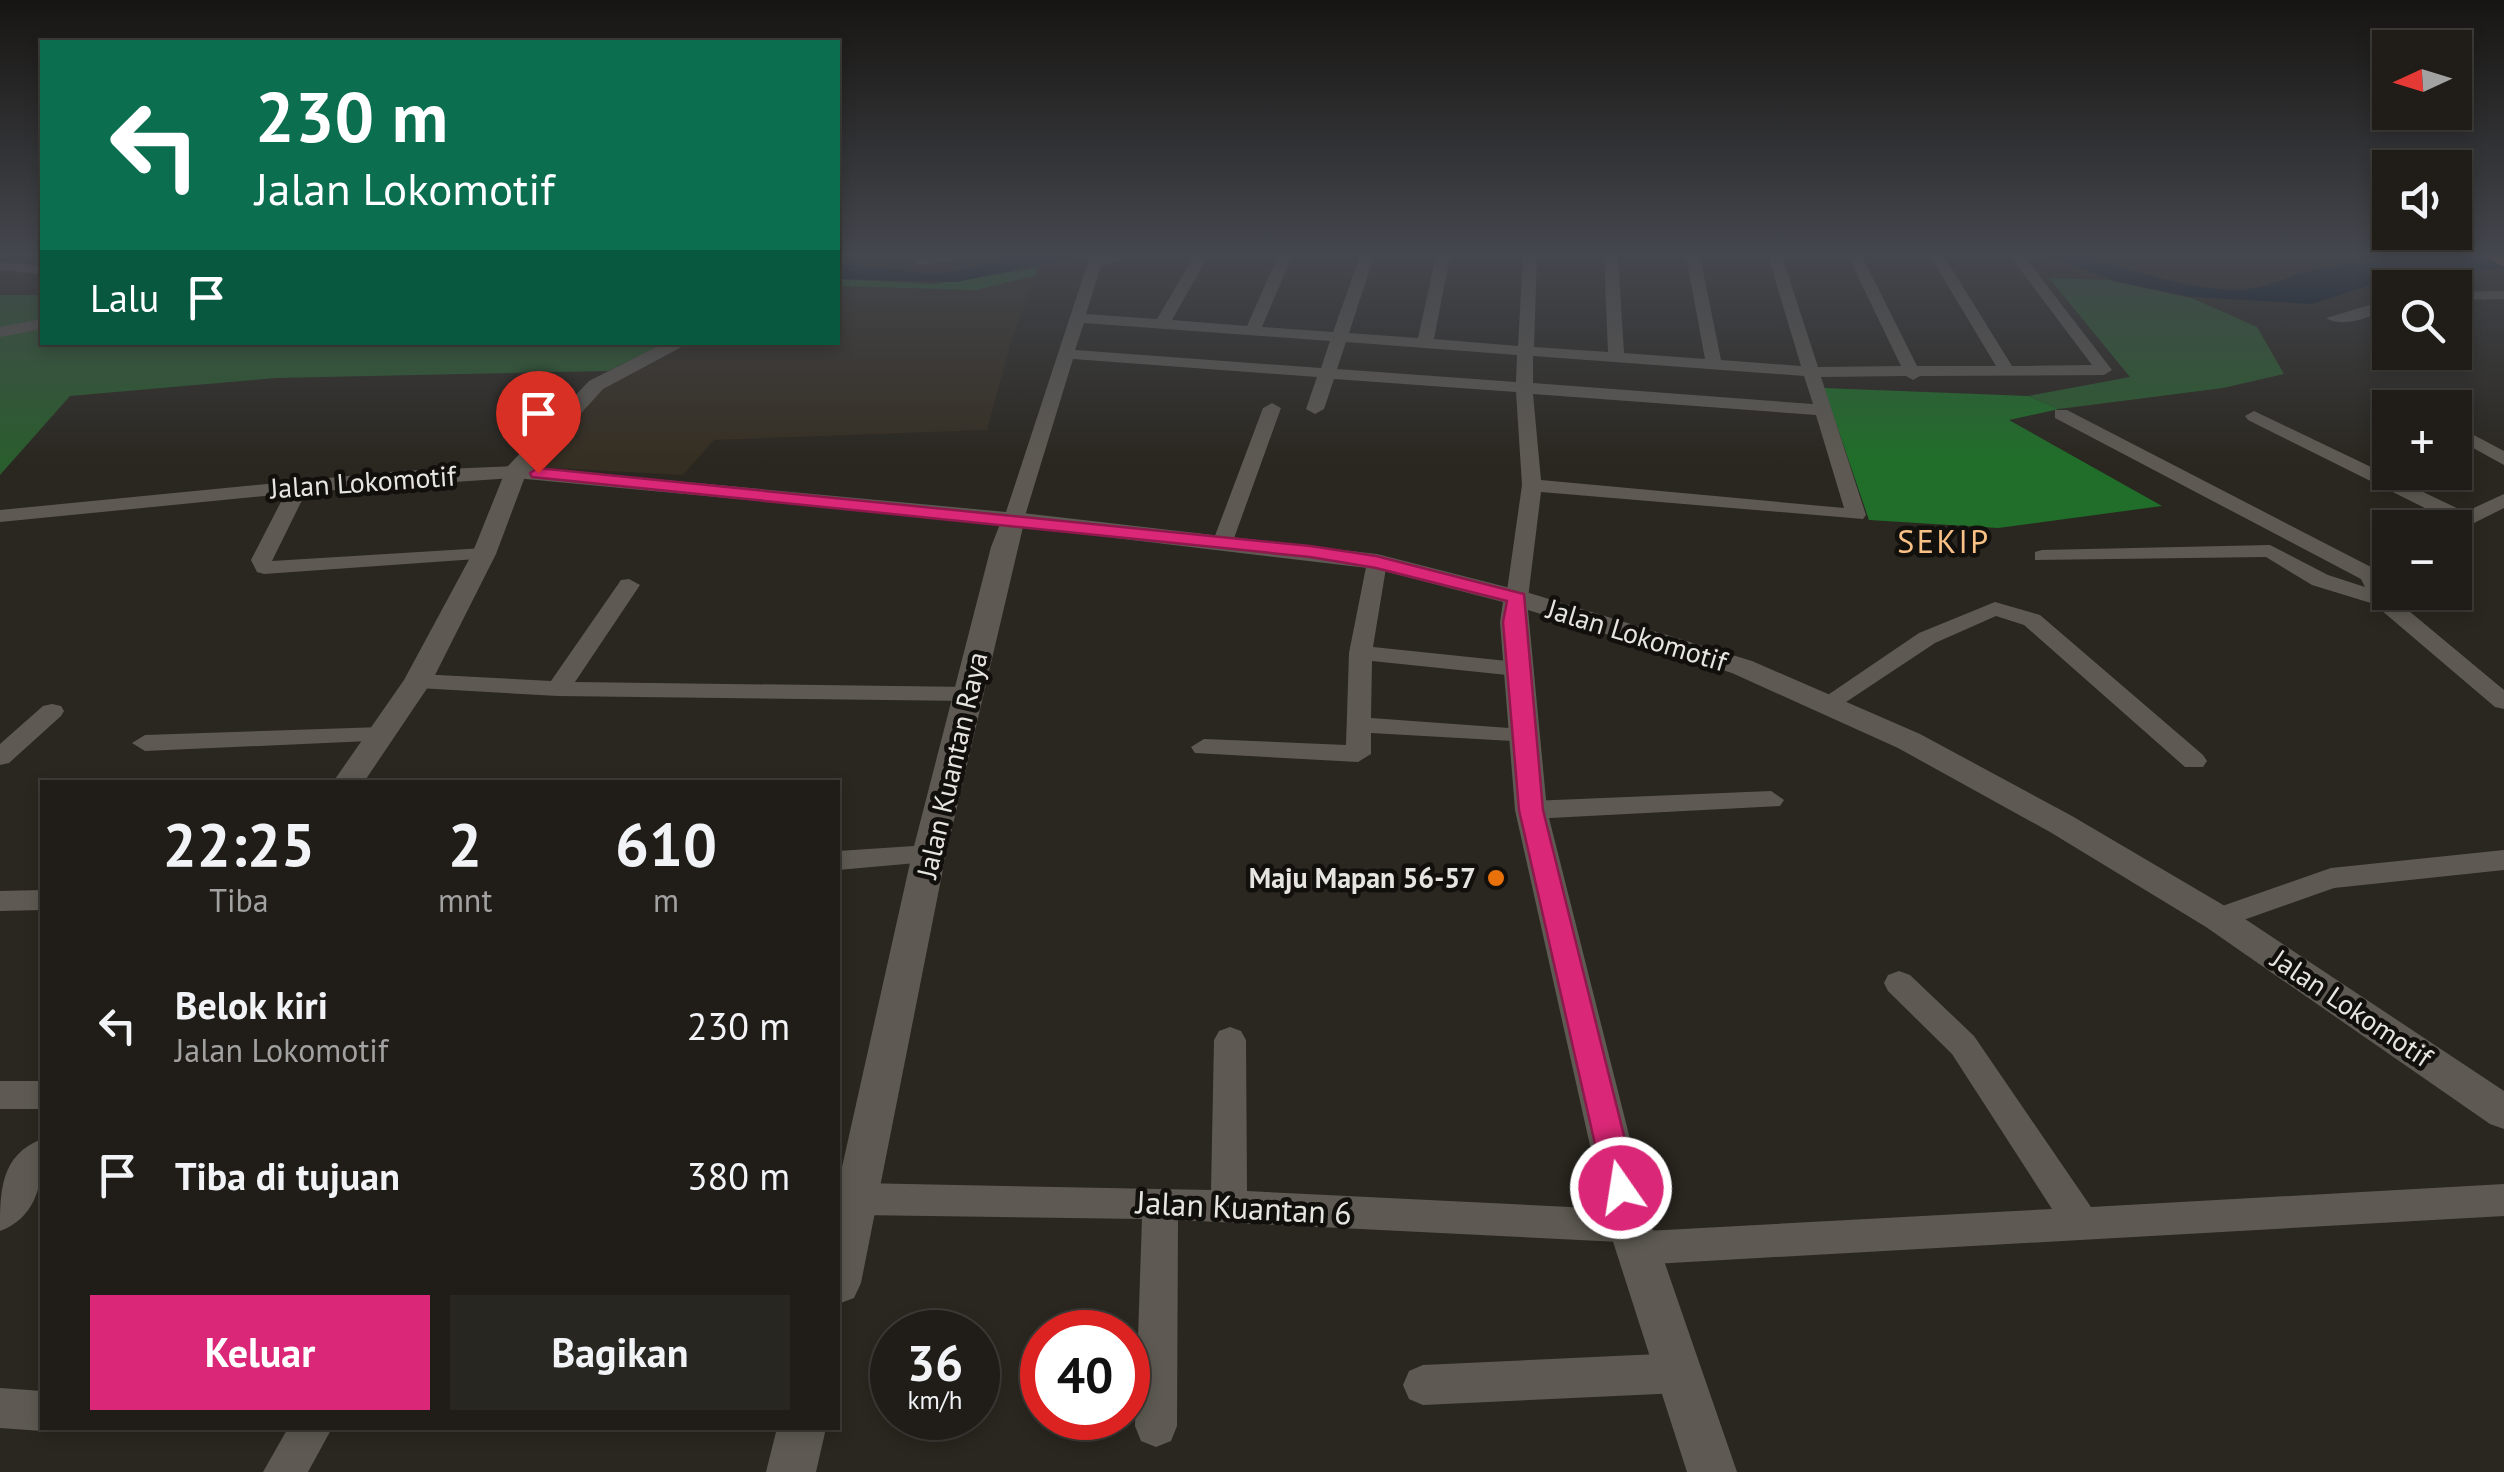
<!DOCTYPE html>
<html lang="id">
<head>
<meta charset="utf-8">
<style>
	body { margin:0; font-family:"PT Sans",sans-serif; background:#282621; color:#f1f3f6; height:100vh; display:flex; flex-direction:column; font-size:38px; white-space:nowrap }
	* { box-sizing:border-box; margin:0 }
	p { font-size:32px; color:#a2a2a2 }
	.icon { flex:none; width:55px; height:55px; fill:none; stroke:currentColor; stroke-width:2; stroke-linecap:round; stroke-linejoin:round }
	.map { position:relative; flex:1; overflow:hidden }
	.details { position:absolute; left:40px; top:780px; width:800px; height:650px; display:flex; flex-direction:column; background:#201d18; border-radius:0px; box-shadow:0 5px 15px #0003,0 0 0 2px #3d3b37 }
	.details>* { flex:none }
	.banner { position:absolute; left:40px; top:40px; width:800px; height:305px; border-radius:0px; box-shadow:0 5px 15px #0003,0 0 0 2px #3d3b37; background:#0b6e4f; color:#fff; overflow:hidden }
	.needle { width:65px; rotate:266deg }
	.buttons { position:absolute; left:2372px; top:30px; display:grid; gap:20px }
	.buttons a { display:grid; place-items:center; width:100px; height:100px; border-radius:0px; background:#201d18; box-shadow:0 5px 15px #0003,0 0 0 2px #3d3b37; font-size:50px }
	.speed { position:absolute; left:870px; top:1310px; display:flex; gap:20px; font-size:50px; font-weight:700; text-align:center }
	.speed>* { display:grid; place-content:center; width:130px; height:130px; border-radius:50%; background:#201d18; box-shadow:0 5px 15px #0003,0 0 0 2px #3d3b37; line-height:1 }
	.speed small { font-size:25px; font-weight:400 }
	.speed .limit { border:15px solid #d22; background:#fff; color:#111 }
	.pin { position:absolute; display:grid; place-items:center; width:85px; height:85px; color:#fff; margin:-102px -42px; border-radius:50% 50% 50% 0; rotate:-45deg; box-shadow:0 0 10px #0007 }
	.pin .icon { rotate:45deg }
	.me { position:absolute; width:110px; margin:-55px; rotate:347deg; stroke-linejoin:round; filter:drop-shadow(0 0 8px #0008) }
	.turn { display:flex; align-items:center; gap:35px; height:210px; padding:0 50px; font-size:45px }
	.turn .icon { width:130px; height:130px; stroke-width:2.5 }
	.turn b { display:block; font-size:70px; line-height:85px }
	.then { display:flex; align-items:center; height:95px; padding:0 50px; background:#0003; gap:20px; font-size:38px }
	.eta { display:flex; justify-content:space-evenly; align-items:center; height:170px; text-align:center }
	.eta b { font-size:60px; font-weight:600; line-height:70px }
	.primary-button { display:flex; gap:20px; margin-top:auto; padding:20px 50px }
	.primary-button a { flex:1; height:115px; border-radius:0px; background:#db2777; color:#fff; font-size:40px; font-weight:600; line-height:115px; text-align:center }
	.primary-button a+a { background:#282621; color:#f1f3f6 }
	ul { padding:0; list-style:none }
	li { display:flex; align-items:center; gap:30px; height:150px; padding:0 50px }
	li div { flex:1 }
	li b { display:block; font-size:38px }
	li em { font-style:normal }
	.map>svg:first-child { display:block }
	.built { fill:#352e22 }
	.green { fill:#2a5d2d }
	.forest { fill:#206e29 }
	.water { fill:#001125 }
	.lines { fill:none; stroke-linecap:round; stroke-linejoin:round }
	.minor { fill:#5e5a53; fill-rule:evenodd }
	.tertiary { fill:#5e5a53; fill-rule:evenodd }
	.primary { fill:#bb6750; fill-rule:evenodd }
	.route { fill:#db2777; stroke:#8e194d; stroke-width:2.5 }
	.food-dot { fill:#e8710a; stroke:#12100d; stroke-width:4 }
	.labels { text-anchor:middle; stroke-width:9; stroke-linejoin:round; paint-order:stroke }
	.street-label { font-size:28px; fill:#e7e5e0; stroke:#12100d }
	.poi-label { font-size:28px; font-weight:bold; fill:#e7e5e0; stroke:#12100d; text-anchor:end }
	.quarter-label { font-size:32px; letter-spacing:2.5px; fill:#f9c185; stroke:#12100d }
	.near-street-label { font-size:32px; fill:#e7e5e0; stroke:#12100d }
</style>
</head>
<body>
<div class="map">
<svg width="2504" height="1472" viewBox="0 0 2504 1472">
	<rect width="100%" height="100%" fill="#2a2720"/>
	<!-- built -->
	<path class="built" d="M1037,275L1013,335L987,430L714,440L683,475L536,467L534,458L608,380L693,343L838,342V286L976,290Z"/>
	<!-- green -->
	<path class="green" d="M2049,278L2108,280L2194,299L2257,327L2284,374L2223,388L2059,409L2028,396L2130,377Z
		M0,295H42V342L665,343L608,371L276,378L70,396L0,475Z"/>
	<!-- forest -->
	<path class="forest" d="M1036,268L1037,275L976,290L838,286V279L935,284Z
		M1824,388L2028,396L2059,409L2009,420L2162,506L1998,528L1869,520Z"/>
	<!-- water -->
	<path class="water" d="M1035,256H1083L957,282L838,279V264L937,274Z
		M2048,256C2112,256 2171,290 2237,290C2268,290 2289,274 2319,269C2379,259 2443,259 2504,258V268L2385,280L2312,304L2192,297L2118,282Z"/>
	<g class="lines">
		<!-- minor -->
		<path class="minor" d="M927,256H985L919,265L912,261Z
			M1090,256H1133L1101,266L1086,314L1157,319L1194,256H1208L1172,320L1247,326L1278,256H1292L1262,327L1333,332L1360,256H1374L1349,333L1418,338L1436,256H1450L1434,339L1518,346L1523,256H1537L1534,347L1608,352L1604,256H1618L1624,353L1705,359L1686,256H1700L1721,360L1801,366L1768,256H1782L1818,367L1901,366L1848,256H1862L1917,366H1996L1930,256H1944L2012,366L2092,365L2010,256H2024L2112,370L2104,375L1920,376L1913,380L1906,376L1821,377L1866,515L1863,519L1541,492L1528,598L1517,605L1506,598L1522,485L1516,392L1334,379L1324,409L1315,414L1306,409L1317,377L1073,359L1024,519L1014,525L515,478L306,492L272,561L484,548L491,550V558L264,574L257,572L251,560L285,494L0,522V510L399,471L515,466L1006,512ZM1084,323L1330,341L1321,368L1075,350ZM1346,342L1517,355L1516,382L1337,369ZM1533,356L1804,376L1813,404L1533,383ZM1533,394L1816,415L1844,508L1541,480Z
			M0,262L42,266V274L0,270Z
			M2504,291V299L2455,300V292Z
			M2390,299V308C2372,316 2344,329 2326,318Z
			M42,319V329L0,337V327Z
			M1272,403L1281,408L1233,541L1223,547L1216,545L1213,541L1263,408Z
			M2055,410H2067L2369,566L2390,557V572L2382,577L2391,596L2504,690V709L2495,707L2374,604L2312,585L2266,557L2035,560V552L2042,550L2270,545L2328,575L2365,587L2361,579L2055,418Z
			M2254,411L2465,512L2504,494V508L2456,532L2455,528H2439L2449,520L2248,420L2245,416Z
			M2455,425L2504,451V465L2455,438Z
			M1377,556L1387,562L1373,647L1517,662L1529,669L1517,676L1372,661L1371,718L1523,729L1536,737L1532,742L1371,733V754L1358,762L1195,753L1191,747L1204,739L1346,745L1349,653L1367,562Z
			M629,579L640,585L575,682L970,687L982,694L970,701L558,696L418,688L406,681L418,674L551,681L621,580Z
			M1995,602L2040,615L2203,755L2207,761L2203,767H2185L2024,625L1996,616L1935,643L1837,708L1828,710L1816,703L1919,633Z
			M52,704L61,706L64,711L61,716L9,763L0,765V744L43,706Z
			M382,727L391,730L394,735L391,740L145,751L132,743L145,735Z
			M1771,791L1784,800L1780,806L1531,819L1518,810L1531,801Z
			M929,845L939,847L943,854L939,861L838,870V851Z
			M2504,850V870L2334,888L2218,929L2208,925L2203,918L2208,911L2331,868Z
			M42,890V910L0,911V891Z
			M1899,971L1910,975L1974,1036L2091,1207L2504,1184V1216L1636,1265L1623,1260L1618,1248L1620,1242L1178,1220L1177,1426L1171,1441L1156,1447L1141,1441L1135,1426L1142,1219L858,1215L845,1210L840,1199L845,1188L858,1183L1211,1190L1214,1040L1219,1031L1230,1027L1241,1031L1246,1040L1247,1191L1630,1210L1643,1214L1646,1231L2052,1209L1952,1054L1888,991L1884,983L1888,975Z
			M0,1081H42V1109H0Z
			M1680,1353L1694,1359L1700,1373L1694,1387L1680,1393L1423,1405L1409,1399L1403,1385L1409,1371L1423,1365Z
			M0,1388L42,1391V1428H51L42,1431L0,1428Z
			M288,1428H332L308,1472H263Z"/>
		<!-- tertiary -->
		<path class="tertiary" d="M666,342H691L603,389L526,474L496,554L432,681L364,782H333L404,680L472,554L507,467L589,381Z
			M1014,512L1377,554L1526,592L1752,661L1920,734L2072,816L2230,909L2504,1091V1129L2490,1124L2206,927L2050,832L1898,748L1732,673L1528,610L1547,810L1652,1226L1737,1472H1687L1608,1226L1515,810L1500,622L1503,602L1376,569L1023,527L946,854L861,1283L854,1298L838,1304V1185L912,854L991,547L1002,519Z
			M42,1139C44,1176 40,1216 0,1231C0,1192 0,1155 42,1139Z
			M777,1428H826L816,1472H766Z"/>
		<!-- primary -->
		<path class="primary" d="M2483,256H2504V267Z"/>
	</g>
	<!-- sky -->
	<linearGradient id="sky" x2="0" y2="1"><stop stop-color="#171512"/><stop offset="0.55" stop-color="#44474e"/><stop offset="1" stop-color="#44474e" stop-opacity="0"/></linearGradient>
	<rect width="2504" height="462" fill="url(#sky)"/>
	<!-- route -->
	<path class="route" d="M538,468L1310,546L1376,556L1524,594L1543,810L1637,1188L1632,1199L1621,1203L1610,1199L1605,1188L1519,810L1503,622L1507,601L1376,568L1310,557L532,477L530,473Z"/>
	<!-- markers -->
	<circle class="food-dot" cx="1496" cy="878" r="10"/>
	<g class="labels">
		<!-- street labels -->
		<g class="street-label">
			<text transform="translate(363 482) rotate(-4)" y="10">Jalan Lokomotif</text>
			<text transform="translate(1637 635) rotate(17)" y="10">Jalan Lokomotif</text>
			<text transform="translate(952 765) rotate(-77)" y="10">Jalan Kuantan Raya</text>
			<text transform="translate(2352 1008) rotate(34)" y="10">Jalan Lokomotif</text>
		</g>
		<!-- poi labels -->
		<g class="poi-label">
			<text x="1476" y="888">Maju Mapan 56-57</text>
		</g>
		<!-- quarter labels -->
		<g class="quarter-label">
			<text x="1944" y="553">SEKIP</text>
		</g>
		<!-- near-street labels -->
		<g class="near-street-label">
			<text transform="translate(1244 1208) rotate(3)" y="11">Jalan Kuantan 6</text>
		</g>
	</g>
</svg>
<div class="buttons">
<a><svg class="needle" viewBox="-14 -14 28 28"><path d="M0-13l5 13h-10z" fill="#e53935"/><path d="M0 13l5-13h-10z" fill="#a2a2a2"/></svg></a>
<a><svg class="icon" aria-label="sound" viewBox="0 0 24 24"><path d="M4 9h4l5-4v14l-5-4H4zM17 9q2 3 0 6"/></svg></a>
<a><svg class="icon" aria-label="search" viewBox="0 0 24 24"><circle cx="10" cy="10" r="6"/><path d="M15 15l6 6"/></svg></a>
<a>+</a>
<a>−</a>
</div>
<div class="speed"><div>36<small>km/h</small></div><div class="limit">40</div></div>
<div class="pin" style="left:538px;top:473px;background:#d93025"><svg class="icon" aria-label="arrive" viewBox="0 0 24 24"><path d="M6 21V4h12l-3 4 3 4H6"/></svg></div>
<svg class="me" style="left:1621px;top:1188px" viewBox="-20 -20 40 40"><circle r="17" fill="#db2777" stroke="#fff" stroke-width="3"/><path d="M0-11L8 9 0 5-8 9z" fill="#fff"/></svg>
<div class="banner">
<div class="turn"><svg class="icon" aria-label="left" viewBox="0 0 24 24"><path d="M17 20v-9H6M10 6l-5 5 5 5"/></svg><div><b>230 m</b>Jalan Lokomotif</div></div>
<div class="then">Lalu<svg class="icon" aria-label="arrive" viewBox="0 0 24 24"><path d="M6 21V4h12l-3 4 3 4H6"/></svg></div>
</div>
<section class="details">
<div class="eta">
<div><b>22:25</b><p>Tiba</p></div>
<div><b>2</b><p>mnt</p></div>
<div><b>610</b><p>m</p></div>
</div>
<ul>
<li><svg class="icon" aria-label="left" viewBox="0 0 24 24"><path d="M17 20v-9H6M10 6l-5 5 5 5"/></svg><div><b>Belok kiri</b><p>Jalan Lokomotif</p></div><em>230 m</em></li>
<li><svg class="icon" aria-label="arrive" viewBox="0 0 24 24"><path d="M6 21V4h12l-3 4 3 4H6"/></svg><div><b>Tiba di tujuan</b></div><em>380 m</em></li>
</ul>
<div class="primary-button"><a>Keluar</a><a>Bagikan</a></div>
</section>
</div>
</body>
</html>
